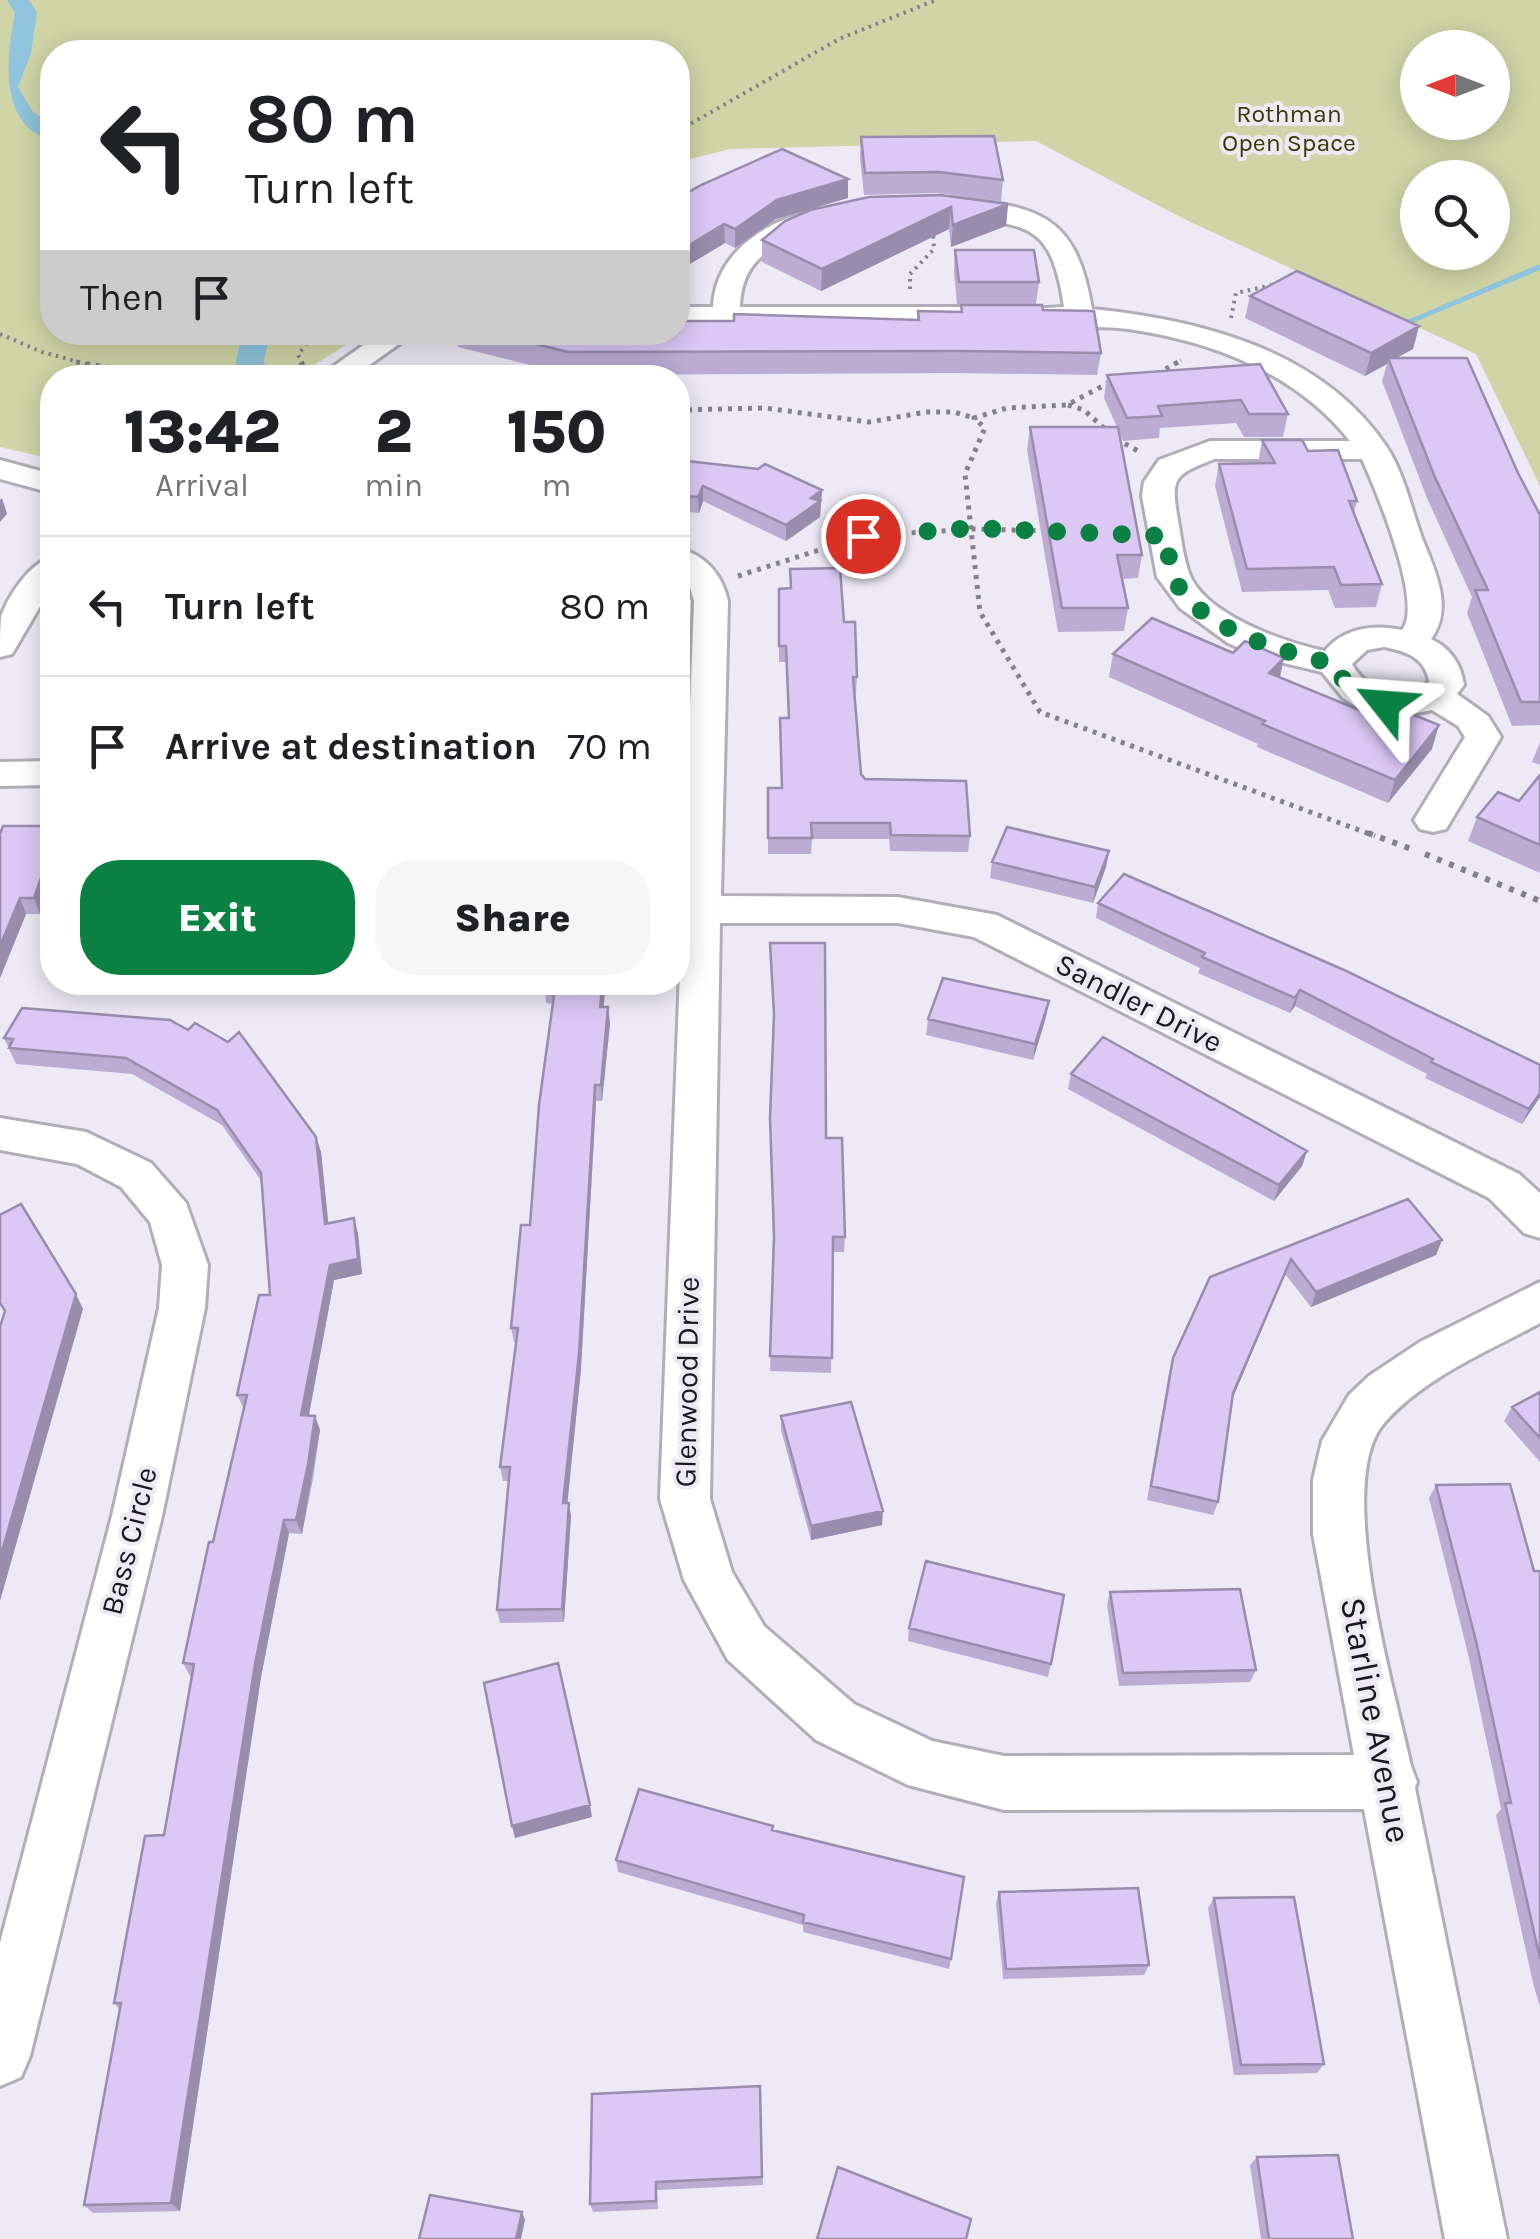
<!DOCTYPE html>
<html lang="en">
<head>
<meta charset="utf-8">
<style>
	body { margin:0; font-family:Karla,sans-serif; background:#f6f6f6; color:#202124; height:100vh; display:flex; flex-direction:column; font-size:38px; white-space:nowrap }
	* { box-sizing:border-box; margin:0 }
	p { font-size:32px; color:#757577 }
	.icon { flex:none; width:55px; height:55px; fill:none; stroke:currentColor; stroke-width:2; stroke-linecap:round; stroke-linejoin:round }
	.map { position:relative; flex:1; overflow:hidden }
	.drawer { position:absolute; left:40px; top:365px; width:650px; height:630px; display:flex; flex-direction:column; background:#fff; border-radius:40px; box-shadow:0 5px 25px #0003 }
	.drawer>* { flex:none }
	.top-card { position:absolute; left:40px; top:40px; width:650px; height:305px; border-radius:40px; box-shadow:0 5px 25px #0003; background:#fff; color:#202124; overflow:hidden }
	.needle { width:65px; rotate:270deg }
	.fabs { position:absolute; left:1400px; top:30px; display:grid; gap:20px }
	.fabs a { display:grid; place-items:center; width:110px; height:110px; border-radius:50%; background:#fff; box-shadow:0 5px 25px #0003; font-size:50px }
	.pin { position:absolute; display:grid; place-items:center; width:85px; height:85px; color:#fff; margin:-42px; border:5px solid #fff; border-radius:50%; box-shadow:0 2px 10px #0007 }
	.me { position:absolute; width:110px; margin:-55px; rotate:298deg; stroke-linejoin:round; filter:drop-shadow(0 0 8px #0008) }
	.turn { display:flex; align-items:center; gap:35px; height:210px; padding:0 40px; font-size:45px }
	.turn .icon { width:130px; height:130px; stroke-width:2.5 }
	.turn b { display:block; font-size:70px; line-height:85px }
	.then { display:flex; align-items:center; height:95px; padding:0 40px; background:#0003; gap:20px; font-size:38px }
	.eta { display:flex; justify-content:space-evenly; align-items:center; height:170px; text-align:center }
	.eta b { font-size:60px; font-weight:800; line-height:70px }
	.button { display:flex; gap:20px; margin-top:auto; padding:20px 40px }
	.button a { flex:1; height:115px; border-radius:40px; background:#0b8043; color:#fff; font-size:40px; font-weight:800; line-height:115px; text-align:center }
	.button a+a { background:#f6f6f6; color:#202124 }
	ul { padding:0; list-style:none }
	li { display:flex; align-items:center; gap:30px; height:140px; padding:0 40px; border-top:2px solid #e0e0e0 }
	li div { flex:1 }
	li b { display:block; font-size:38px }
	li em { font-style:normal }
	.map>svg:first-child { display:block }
	.green { fill:#d0d5a7; fill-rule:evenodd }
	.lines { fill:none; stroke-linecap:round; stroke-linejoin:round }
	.stream { fill:#8fc4dc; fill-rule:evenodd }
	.canal { fill:#8fc4dc; fill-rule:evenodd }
	.minor-casing { stroke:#b1aeba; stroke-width:6 }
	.path-far2 { stroke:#838189; stroke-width:4; stroke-dasharray:2.5 5; stroke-linecap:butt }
	.path-far1 { stroke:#838189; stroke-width:5; stroke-dasharray:4 6; stroke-linecap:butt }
	.path { stroke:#838189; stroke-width:6; stroke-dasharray:5 8; stroke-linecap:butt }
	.minor { fill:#fff; fill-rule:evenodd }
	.wall { fill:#bcacd3 }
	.shaded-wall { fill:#998cac }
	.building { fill:#dbc8f5; stroke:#998cac; stroke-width:2.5 }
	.route { stroke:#0b8043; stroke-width:18; stroke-dasharray:0 32.4 }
	.labels { text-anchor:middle; stroke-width:8; stroke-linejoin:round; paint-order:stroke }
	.far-park-label { font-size:25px; fill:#393c00; stroke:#edeaf6 }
	.street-label { font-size:30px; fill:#19181c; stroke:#edeaf6 }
	.near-street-label { font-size:35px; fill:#19181c; stroke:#edeaf6 }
</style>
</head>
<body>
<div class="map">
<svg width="1540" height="2239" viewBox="0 0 1540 2239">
	<rect width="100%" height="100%" fill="#edeaf6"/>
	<!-- green -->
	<path class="green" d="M0,0H1540V486L1476,354L1184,219L1036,141L730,149L678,162V52H52V332L365,333L295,377L52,378V459L0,447ZM1418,48H1492V122H1418ZM1418,178H1492V252H1418Z"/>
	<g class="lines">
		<!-- stream -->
		<path class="stream" d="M1537,265H1540V270L1405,326L1398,324Z"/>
		<!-- canal -->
		<path class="canal" d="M7,0H29L37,13L31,53L18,87L33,112L52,124V141C0,125 5,64 15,13Z
			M243,332H271L264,360L267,378H238L236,360Z"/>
		<!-- minor casing -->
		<g class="minor-casing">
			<path id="minor" d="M950,198C1039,206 1076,214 1092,309C1201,320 1321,350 1386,446C1404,473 1411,508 1422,538C1435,571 1454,608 1431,639C1450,648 1461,664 1464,685L1457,694L1488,716L1501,737L1446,829L1433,832L1420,829L1414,820L1465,737L1458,726L1432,710L1402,716L1357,707L1343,698L1322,672L1263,658L1228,643L1180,608L1157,577L1142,496L1144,482L1159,460L1210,441H1350C1296,373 1212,341 1128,329C1095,325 1060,329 1028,321L1024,315L1028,309L1064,307C1050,210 1019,231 941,211L937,206ZM1214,459H1362C1376,490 1424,604 1402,630C1375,624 1343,628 1325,651C1286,643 1204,615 1189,573C1183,556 1181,537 1178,520C1170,476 1175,475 1214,459ZM1384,647C1406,651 1426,658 1429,682C1403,703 1368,693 1352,664L1367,650Z
				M810,211L823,219L819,225C778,245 742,254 740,307H977L991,315L977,323H678V307H713C715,255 762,223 810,211Z
				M382,332H416L351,378H317Z
				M0,460L52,474V493L0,479Z
				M678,548C705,555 722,574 728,601L721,896L898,897L997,915L1519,1174L1540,1193V1238L1524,1233L1489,1198L974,937L898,923H720L710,1499L732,1572L764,1626L854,1704L932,1741L1004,1756L1354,1755L1313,1534V1480L1322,1441L1349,1395L1369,1376L1420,1342L1540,1282V1323C1487,1352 1426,1376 1385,1422C1332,1480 1395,1690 1411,1766L1417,1782L1415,1788L1507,2239H1445L1364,1809L1004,1810L908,1785L816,1740L728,1660L684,1580L660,1499L694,601L688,581L678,571Z
				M52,557V586L12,654L0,657C0,645 0,628 1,617C8,596 30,563 52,557Z
				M52,761V785L0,786V762Z
				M0,1118L86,1132L151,1163L186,1203L208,1265L205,1308L162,1516L30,2056L21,2077L0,2086V1943L112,1516L159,1308L162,1265L150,1222L121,1187L77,1164L0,1150Z"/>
		</g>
		<!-- path-far2 -->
		<path class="path-far2" d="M678,131L839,39L936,0
			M910,289V274L934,249L933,231
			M1231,318L1236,293L1277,284
			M0,334L42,352L86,364
			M303,364L298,355L315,332
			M1174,364L1181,360"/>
		<!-- path-far1 -->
		<path class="path-far1" d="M76,362L172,378
			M301,362L305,369
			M1157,374L1178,362
			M285,378L301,368
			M1110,382L1067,405L1007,408L974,418L985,428L965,474L980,612L1040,712L1375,836
			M1068,405L1084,410L1107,431
			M678,410L765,408L869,422L926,412H954L974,418
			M1116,439L1140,452
			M738,576L863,536L972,529L1049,531"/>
		<!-- path -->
		<path class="path" d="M1368,833L1414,850
			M1425,854L1540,901"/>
		<!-- minor -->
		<use href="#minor" class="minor"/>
	</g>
	<!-- wall -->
	<path class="wall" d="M861,137L1003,180L1001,201L937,193L864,195L860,158Z
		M848,179V198L776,219L735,248L725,243L678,271V198Z
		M1008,204L1006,226L951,247L949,229L821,291L762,262V240L785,221Z
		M955,250L1039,282L1036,304H957L954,272Z
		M1250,296L1419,326L1413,349L1396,358L1518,473L1540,515V725L1512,726L1467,613L1472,597L1427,498L1382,381L1387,364L1365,376L1245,318Z
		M961,305L1043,310L1101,353L1097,375L955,373L570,375L458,347L456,332H678L917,320L918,311L961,312Z
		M1260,364L1288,414L1283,437H1244L1236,423L1160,428L1159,438L1123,441L1119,430L1142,555L1138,578L1122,579L1128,608L1124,631L1058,632L1027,450L1030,427H1117L1104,398L1107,375Z
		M1262,440L1308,451L1357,501L1354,512L1382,584L1376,607L1335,608L1328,590L1242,592L1215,486L1219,464L1258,463Z
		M678,460L822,490L820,517L786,541L703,501L699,513L678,511Z
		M779,589L844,622L857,677L856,693H854L861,774L865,779L970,836L968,852L890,851L889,839H812L811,854H768V788H782L788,718L786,662H779Z
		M1233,653L1284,658L1280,677L1432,749L1388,803L1257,747L1258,744L1109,677L1113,654Z
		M1540,742V765L1532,762Z
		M1540,775V873L1468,841L1477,817L1519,801Z
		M52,826V880L40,914H26L0,978V834Z
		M1109,851L1106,867L1093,903L990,878L992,862Z
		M1098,903L1540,1065V1097L1522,1124L1425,1078L1427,1074L1295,1006L1290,1013L1198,973L1200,968L1096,918Z
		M770,943L826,1138L845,1237L844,1252H833L831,1373L770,1371L774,1246V1023Z
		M544,982L603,1007L610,1023L602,1101H596L581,1369L567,1503L571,1516L564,1622L500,1623L497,1610L508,1481H503L500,1467L516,1342H514L511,1328L530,1225L553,1004L546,1003Z
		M1049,1001L1046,1017L1033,1060L926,1035L928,1019Z
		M22,1008L316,1137L321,1152L328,1223L354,1218L358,1234L362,1274L334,1280L309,1415L315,1416L320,1430L313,1479L302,1534L289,1533L261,1677L180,2211L93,2213L84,2205L120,2010L114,2003L164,1835L192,1676H190L183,1663L244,1409L237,1395L270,1295L262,1182L222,1125L132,1074L16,1064L4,1038Z
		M1071,1074L1307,1151L1302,1166L1274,1201L1068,1089Z
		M1408,1199L1442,1240L1436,1255L1311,1307L1285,1274L1233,1397L1218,1502L1213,1515L1147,1500L1169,1373L1173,1358L1210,1277Z
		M1540,1392V1462L1504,1421L1512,1407Z
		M781,1416L882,1525L811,1540L781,1430Z
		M1436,1485L1534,1571H1540V2007L1533,1983L1496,1815L1501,1809L1468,1654L1429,1498Z
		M1110,1592L1256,1670L1250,1682L1119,1686L1107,1605Z
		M909,1628L1051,1664L1048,1677L908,1641Z
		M773,1831L951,1959L949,1969L803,1932V1925L618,1872L616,1860Z
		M999,1892L1149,1965L1144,1975L1003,1979L996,1903Z
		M1214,1898L1324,2064L1317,2073L1234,2075L1208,1908Z
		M760,2086L763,2185L657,2190L658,2209L593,2212L590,2204Z
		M1257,2157L1353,2239H1261L1250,2165Z"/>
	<!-- shaded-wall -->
	<path class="shaded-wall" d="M848,179V198L776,219L735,248V229L777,200Z
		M1008,204L1006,226L951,247L953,225Z
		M951,207L949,229L821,291L822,269Z
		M724,224L725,243L678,271V252Z
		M1419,326L1413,349L1389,362L1388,358L1387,364L1365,376L1371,353Z
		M703,486V501L699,513L698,497Z
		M822,490L820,517L786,541V525L811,498Z
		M2,498L7,514L0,522V500Z
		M1284,658L1279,681L1269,673Z
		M1439,725L1432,749L1388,803L1395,780Z
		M52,847V880L40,914L34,898Z
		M1109,851L1106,867L1093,903L1095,887Z
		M20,898L26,914L0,978V946Z
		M603,982H606L602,1023L600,1007Z
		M1300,990L1295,1006L1290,1013L1295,998Z
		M1049,1001L1046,1017L1033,1060L1035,1044Z
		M608,1007L610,1023L602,1101L601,1085Z
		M595,1085L596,1101L581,1369L566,1517L563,1503Z
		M1540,1093V1097L1522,1124L1529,1109Z
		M316,1137L321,1152L330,1239L325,1224Z
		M1307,1151L1302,1166L1274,1201L1279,1185Z
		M354,1218L358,1234L362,1274L334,1280L306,1430L301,1415L330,1265Z
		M1442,1240L1436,1255L1311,1307L1316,1292Z
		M1291,1259L1285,1274L1229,1407L1233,1393Z
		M76,1294L83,1309L0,1601V1558Z
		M315,1416L320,1430L302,1534L296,1520Z
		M569,1503L571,1516L564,1622L562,1609Z
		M883,1511L882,1525L811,1540V1526Z
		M284,1520L289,1533L261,1677L180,2211L171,2203L255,1664Z
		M590,1805L592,1817L515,1838L512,1826Z
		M522,2212L525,2220L521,2239H516Z"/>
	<!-- building -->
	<path class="building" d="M994,136L1003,180L939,172L865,173L861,137Z
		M782,149L848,179L777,200L735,229L724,224L678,252V198L701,185Z
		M940,195L1008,204L953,225L951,207L822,269L762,240L785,221L810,210L869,197Z
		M955,250H1034L1039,282H959Z
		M1297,271L1419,326L1371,353L1250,296Z
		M961,305H1042L1043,310L1094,311L1101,353L956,351L568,352L488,332H678V321H734V314L919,320L918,311L962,312Z
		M1388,358H1467L1518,473L1540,515V702H1521L1475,590H1488L1434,475Z
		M1260,364L1288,414H1249L1241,400L1158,406L1162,416L1127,418L1107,375Z
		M1030,427H1118L1142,555H1117L1128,608H1062Z
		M1262,440H1302L1308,451L1338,450L1357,501H1349L1382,584L1341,585L1334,567L1247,569L1219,464L1275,463Z
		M678,460L758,469L765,464L822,490L811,498L820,501L786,525L703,486L698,497L678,495Z
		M840,568L844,622H855L857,677H853L861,774L865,779L966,781L970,836L891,835L890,823H811L812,838H768V788H782L780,718H789L786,646H779V589L791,588L790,569Z
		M1152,618L1233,653L1245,641L1284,658L1269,673L1386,721L1397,708L1439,725L1395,780L1262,724L1265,721L1113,654Z
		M1540,775V845L1477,817L1498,792L1519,801Z
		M3,826H52V847L34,898H20L0,946V834Z
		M1007,827L1109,851L1095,887L992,862Z
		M1124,874L1344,970L1540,1065V1093L1529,1109L1431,1062L1433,1059L1300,990L1295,998L1202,957L1205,953L1098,903Z
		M770,943H825L826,1138H842L845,1237H833L832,1358L770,1356L774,1237L770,1118L774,1014Z
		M943,978L1049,1001L1035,1044L928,1019Z
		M544,982H603L600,1007H608L601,1085H595L579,1354L563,1503H569L562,1609L497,1610L510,1467H500L518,1328H511L521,1225H530L539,1105L555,988H544Z
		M22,1008L170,1020L188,1030L195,1023L228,1042L239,1032L316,1137L325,1224L354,1218L358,1259L330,1265L301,1415L315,1416L308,1465L296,1520H284L255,1664L171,2203L84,2205L121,2003H114L145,1836L164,1835L194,1664L183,1663L209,1542H213L247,1395H237L259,1295H270L261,1173L217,1110L126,1058L9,1048L13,1039L4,1038Z
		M1103,1037L1307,1151L1279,1185L1071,1074Z
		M1408,1199L1442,1240L1316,1292L1291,1259L1233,1393L1218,1502L1151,1486L1173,1358L1210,1277Z
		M21,1204L76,1294L0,1558V1327L5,1311L0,1303V1215Z
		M1540,1392V1438L1512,1407Z
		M851,1402L883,1511L811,1526L781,1416Z
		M1510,1484L1534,1571H1540V1959L1505,1803H1511L1476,1641L1436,1485Z
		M926,1561L1064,1595L1051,1664L909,1628Z
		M1240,1589L1256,1670L1123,1673L1110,1592Z
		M558,1663L590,1805L512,1826L484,1683Z
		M639,1789L773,1826L772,1830L964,1877L951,1959L803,1922L804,1915L616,1860Z
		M1138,1888L1149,1965L1006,1969L999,1892Z
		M1294,1897L1324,2064L1241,2065L1214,1898Z
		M760,2086L762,2177L656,2182V2201L590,2204L592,2094Z
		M1338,2155L1353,2239H1269L1257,2157Z
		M838,2167L971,2219L966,2239H817Z
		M430,2195L522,2212L516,2239H419Z"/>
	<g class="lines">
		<!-- route -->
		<path class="route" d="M863,536L972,528L1166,536C1168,548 1169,563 1173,575C1193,628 1286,653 1335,664C1344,689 1361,695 1385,704"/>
	</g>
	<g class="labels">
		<!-- far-park labels -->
		<g class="far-park-label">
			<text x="1289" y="122">Rothman<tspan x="1289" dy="29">Open Space</tspan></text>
		</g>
		<!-- street labels -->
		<g class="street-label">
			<text transform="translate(1139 1003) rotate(27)" y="10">Sandler Drive</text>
			<text transform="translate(687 1382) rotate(-89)" y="10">Glenwood Drive</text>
			<text transform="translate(129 1541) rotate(-76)" y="10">Bass Circle</text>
		</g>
		<!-- near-street labels -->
		<g class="near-street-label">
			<text transform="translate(1376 1720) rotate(79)" y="12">Starline Avenue</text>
		</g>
	</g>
</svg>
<div class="fabs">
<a><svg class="needle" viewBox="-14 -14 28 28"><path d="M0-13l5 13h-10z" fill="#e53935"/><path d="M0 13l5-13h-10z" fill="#757577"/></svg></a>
<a><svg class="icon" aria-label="search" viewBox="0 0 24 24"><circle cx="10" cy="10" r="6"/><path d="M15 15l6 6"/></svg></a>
</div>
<div class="pin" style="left:863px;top:536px;background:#d93025"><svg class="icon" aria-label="arrive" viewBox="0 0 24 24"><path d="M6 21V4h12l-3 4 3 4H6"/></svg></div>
<svg class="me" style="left:1385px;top:704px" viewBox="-20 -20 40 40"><path d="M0-17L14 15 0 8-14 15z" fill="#0b8043" stroke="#fff" stroke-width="4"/></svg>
<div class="top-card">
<div class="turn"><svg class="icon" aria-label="left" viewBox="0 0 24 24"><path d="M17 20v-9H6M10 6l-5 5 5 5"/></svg><div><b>80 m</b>Turn left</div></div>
<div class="then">Then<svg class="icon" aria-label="arrive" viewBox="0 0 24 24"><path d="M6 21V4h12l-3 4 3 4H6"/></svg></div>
</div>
<section class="drawer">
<div class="eta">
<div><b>13:42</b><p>Arrival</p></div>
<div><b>2</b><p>min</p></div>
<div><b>150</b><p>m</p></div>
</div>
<ul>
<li><svg class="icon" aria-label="left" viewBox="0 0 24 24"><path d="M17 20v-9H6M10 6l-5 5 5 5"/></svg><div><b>Turn left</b></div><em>80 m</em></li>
<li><svg class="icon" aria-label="arrive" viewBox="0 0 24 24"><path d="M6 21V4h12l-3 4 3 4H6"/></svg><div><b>Arrive at destination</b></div><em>70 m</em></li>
</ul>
<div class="button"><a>Exit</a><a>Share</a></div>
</section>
</div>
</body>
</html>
